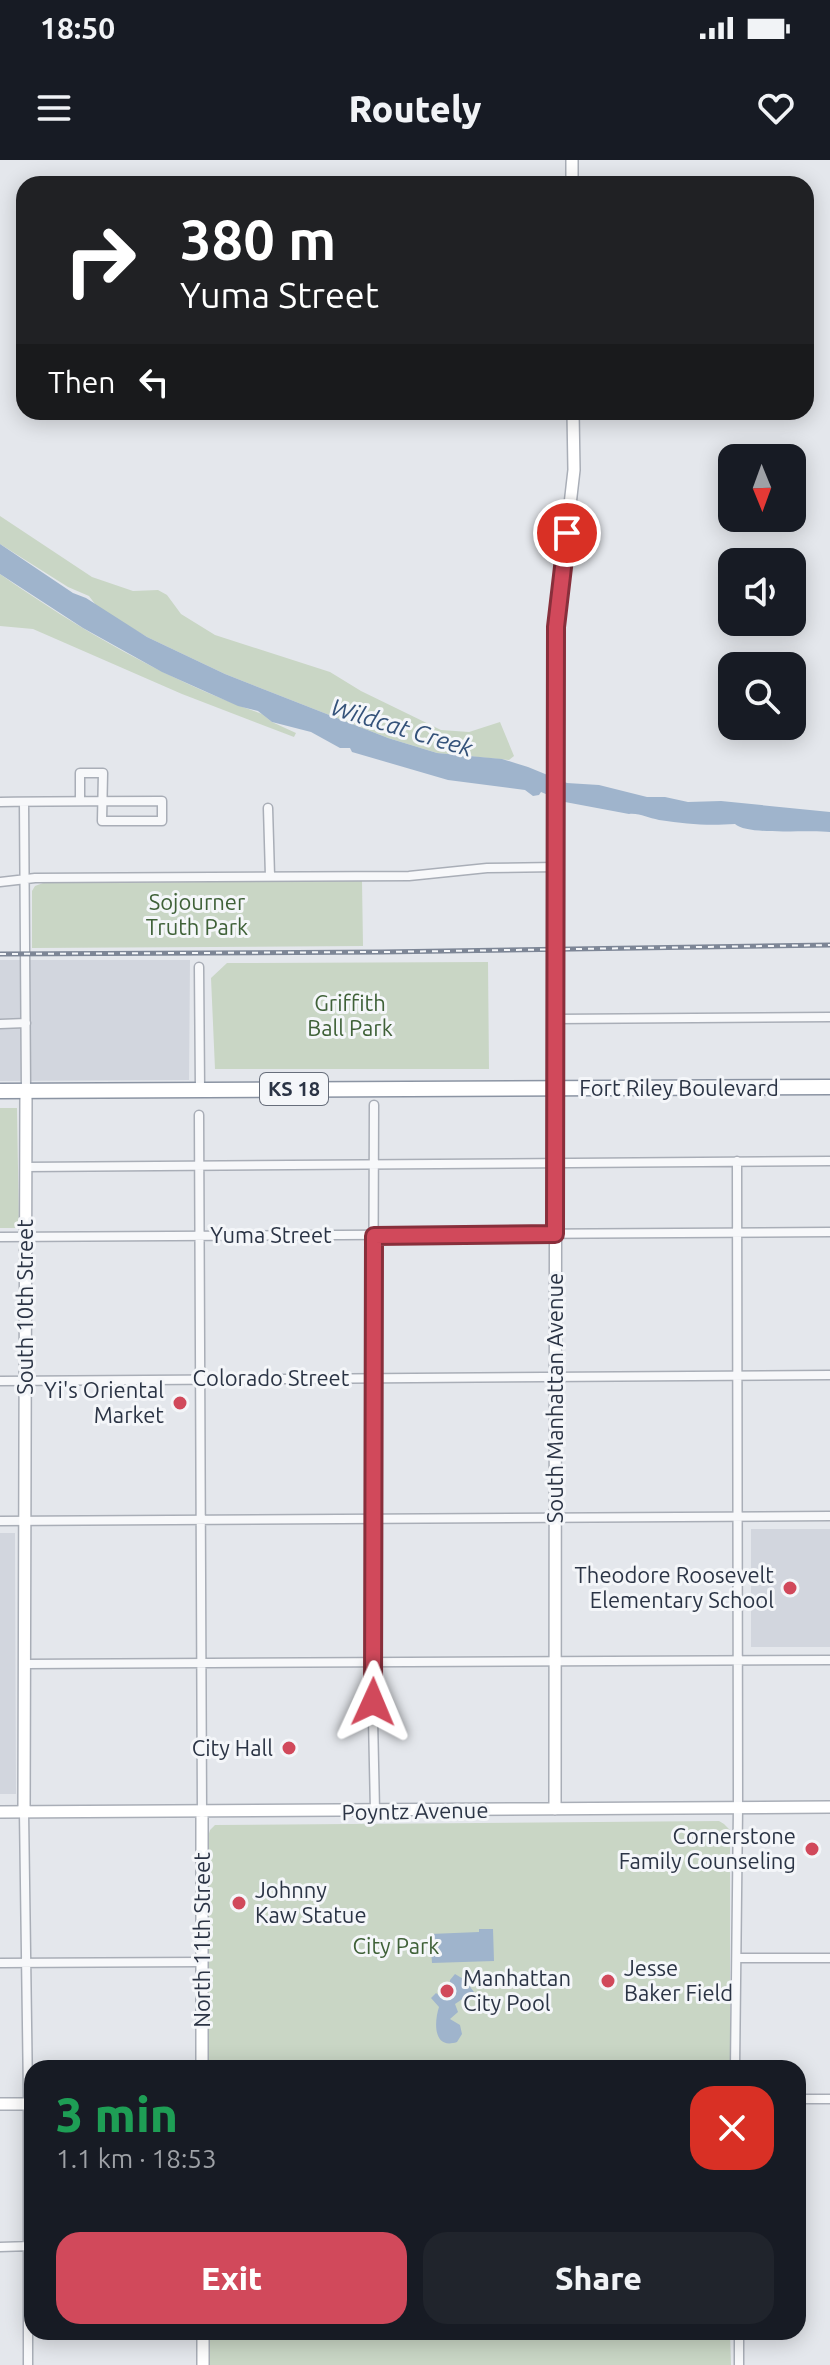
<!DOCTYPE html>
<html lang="en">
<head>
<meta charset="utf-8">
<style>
	body { margin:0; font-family:Ubuntu,sans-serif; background:#20242c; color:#f1f3f6; height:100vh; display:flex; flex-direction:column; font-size:30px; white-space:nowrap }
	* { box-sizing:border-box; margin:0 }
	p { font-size:26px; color:#9ea1a6 }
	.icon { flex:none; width:44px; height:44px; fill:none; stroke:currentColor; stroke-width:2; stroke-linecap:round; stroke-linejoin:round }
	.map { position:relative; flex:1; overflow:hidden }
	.details { position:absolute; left:24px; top:1900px; width:782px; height:280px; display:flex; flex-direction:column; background:#171b24; border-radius:24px; box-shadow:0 4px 20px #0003 }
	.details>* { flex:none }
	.banner { position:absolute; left:16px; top:16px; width:798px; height:244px; border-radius:24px; box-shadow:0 4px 20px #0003; background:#202124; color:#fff; overflow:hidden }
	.needle { width:52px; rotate:179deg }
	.buttons { position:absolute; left:718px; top:284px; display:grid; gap:16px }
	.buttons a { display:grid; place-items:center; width:88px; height:88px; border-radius:16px; background:#171b24; box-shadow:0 4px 20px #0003; font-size:40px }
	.pin { position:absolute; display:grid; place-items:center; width:68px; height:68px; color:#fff; margin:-34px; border:4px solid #fff; border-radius:50%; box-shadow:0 2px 8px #0007 }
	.me { position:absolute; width:88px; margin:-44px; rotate:1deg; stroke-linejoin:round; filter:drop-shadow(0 0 6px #0008) }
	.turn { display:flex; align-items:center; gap:28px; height:168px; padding:0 32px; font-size:36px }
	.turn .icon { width:104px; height:104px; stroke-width:2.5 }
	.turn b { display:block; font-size:56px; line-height:68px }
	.then { display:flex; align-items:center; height:76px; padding:0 32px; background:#0003; gap:16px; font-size:30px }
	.round { display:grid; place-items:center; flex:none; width:84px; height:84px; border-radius:24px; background:#20242c }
	.summary { display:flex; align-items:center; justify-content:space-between; height:136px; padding:0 32px }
	h1 { font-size:48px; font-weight:800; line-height:60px; color:#1e9e55 }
	.action { display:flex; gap:16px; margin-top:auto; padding:16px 32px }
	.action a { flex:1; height:92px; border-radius:24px; background:#d1495b; color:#fff; font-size:32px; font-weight:800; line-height:92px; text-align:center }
	.action a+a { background:#20242c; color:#f1f3f6 }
	.status { display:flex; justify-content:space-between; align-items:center; height:56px; padding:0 40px; background:#171b24; direction:ltr }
	.status svg { height:22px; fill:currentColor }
	header { display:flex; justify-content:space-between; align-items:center; height:104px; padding:0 32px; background:#171b24; font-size:36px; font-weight:800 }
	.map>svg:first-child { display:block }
	.built { fill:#d2d6de }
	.green { fill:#c9d6c5 }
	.water { fill:#9fb4cc }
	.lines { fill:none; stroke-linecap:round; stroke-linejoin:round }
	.street-casing { stroke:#a9aeb7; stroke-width:11 }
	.secondary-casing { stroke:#a9aeb7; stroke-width:14 }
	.highway-casing { stroke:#8b94a3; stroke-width:17 }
	.street { stroke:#f7f8fa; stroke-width:8 }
	.secondary { stroke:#fff; stroke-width:11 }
	.highway { stroke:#fff; stroke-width:14 }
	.rail-casing { stroke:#7d8696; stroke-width:5 }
	.rail { stroke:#f4f6f9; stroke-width:2; stroke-dasharray:6; stroke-linecap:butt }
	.route-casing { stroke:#882f3b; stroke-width:20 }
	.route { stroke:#d1495b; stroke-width:14 }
	.poi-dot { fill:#d1495b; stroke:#f4f6f9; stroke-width:3 }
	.labels { text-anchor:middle; stroke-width:6; stroke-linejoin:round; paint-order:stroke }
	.shield { fill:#f4f6f9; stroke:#676e7b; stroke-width:2 }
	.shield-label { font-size:20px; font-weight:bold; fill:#2b3445 }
	.park-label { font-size:22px; fill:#3f6138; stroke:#f4f6f9 }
	.street-label { font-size:22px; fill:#2b3445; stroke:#f4f6f9 }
	.poi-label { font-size:22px; fill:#2b3445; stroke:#f4f6f9; text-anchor:end }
	.water-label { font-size:24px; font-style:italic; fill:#34527a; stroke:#f4f6f9 }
</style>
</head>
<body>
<div class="status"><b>18:50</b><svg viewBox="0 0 49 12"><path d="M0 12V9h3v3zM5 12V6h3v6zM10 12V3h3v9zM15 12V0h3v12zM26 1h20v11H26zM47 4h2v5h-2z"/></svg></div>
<header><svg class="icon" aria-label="menu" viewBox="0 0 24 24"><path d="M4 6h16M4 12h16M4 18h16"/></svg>Routely<svg class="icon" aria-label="heart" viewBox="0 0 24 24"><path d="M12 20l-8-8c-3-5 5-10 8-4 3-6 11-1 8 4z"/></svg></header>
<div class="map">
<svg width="830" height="2205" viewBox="0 0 830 2205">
	<rect width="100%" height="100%" fill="#e4e7ec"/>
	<!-- built -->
	<path class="built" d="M0,800H190L189,920L0,921Z
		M751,1369H830V1487H751Z
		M0,1373H15L16,1634H0Z"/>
	<!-- green -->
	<path class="green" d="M0,356L92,417L133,431L158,430L167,435L181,454L215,475L330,512L361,531L441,570L469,572L500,562L514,596L509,600L437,593L388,578L225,514L147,477L98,448L89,436L68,427L0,384Z
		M0,414C81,471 169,521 262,554L272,562L296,573L294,577L182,534L33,469L0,466Z
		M362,721L363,786L32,788V731L35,726L43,723Z
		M488,802L489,909H215L211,818L227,803Z
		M0,948H17L19,1068H0Z
		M719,1661L724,1664L730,1670V1908H207L208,1677L210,1670L215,1665Z
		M209,2172H730L731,2205H210Z"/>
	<!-- water -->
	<path class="water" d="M0,384L73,433L86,438L147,477L225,514L388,578L437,593L502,599L528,607L567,623L599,625L647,637H665L688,642L721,641L830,652V672C809,669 748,676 735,664C706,666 687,664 659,660C648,658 640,653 629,654L565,642L541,632L539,635L533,636L525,630L448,620L352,592L350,588H340L311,572L272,562L258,551L238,546L162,512L83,468L0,414Z
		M479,1769H493L494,1801L432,1803L430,1774L479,1772Z
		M455,1814L465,1820L474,1832L470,1838H464L455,1844L458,1852L450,1859L460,1865L462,1874L457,1882C433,1890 434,1862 439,1847L431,1838L436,1833L444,1839V1831L450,1827V1820Z"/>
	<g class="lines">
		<!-- street casing -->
		<g class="street-casing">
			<path id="street" d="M0,642C54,641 108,641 162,641V661H102L103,613H80V641
				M24,642L26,931
				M268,648L270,716
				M0,722L35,718L409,716L487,708L557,707
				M199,807L200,929
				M555,859L830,857
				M0,864L26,863
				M374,945L372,1511L375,1651
				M199,955L202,1653
				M25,1007L830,1001
				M0,1077L830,1072
				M0,1221L830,1215
				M0,1361L830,1356
				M25,1504L830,1500
				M24,1652L28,1934V2205
				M737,1798H830
				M0,1803L202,1802
				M735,1908L738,1648L737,1001
				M798,1939H830
				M0,2087L31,2086
				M739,2172V2205"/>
		</g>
		<!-- secondary casing -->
		<g class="secondary-casing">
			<path id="secondary" d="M572,0V24
				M555,1649L556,467L574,310L573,252
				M0,1652L830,1647
				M24,1652L26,931
				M202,1908V1653
				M0,1944H32
				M203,2205V2172"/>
		</g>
		<!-- highway casing -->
		<g class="highway-casing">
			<path id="highway" d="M0,931L830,927"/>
		</g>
		<!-- street -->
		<use href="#street" class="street"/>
		<!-- secondary -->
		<use href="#secondary" class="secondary"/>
		<!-- highway -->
		<use href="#highway" class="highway"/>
		<!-- rail casing -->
		<g class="rail-casing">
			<path id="rail" d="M0,794L382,792L830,785"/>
		</g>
		<!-- rail -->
		<use href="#rail" class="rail"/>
	</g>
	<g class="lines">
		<!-- route casing -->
		<g class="route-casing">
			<path id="route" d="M373,1542L374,1076L555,1074L556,467L567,373"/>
		</g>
		<!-- route -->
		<use href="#route" class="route"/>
	</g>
	<!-- markers -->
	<g class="poi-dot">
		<circle cx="180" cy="1243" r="8"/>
		<circle cx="790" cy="1428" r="8"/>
		<circle cx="289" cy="1588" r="8"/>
		<circle cx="812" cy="1689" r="8"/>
		<circle cx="239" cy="1743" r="8"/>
		<circle cx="608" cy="1821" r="8"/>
		<circle cx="447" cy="1831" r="8"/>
	</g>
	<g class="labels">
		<!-- shield labels -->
		<rect class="shield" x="260" y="913" width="68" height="32" rx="6"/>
		<g class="shield-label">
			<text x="294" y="936">KS 18</text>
		</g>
		<!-- park labels -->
		<g class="park-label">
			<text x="197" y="750">Sojourner<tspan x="197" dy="25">Truth Park</tspan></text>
			<text x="350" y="851">Griffith<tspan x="350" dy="25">Ball Park</tspan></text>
			<text x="396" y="1794">City Park</text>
		</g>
		<!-- street labels -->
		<g class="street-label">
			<text x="679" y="936">Fort Riley Boulevard</text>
			<text x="271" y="1083">Yuma Street</text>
			<text transform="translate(25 1147) rotate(-90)" y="8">South 10th Street</text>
			<text x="271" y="1226">Colorado Street</text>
			<text transform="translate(555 1238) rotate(-90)" y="8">South Manhattan Avenue</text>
			<text transform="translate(415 1651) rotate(-1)" y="8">Poyntz Avenue</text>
			<text transform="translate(202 1780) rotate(-90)" y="8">North 11th Street</text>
		</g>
		<!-- poi labels -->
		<g class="poi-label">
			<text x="164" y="1238">Yi's Oriental<tspan x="164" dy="25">Market</tspan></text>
			<text x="774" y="1423">Theodore Roosevelt<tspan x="774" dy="25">Elementary School</tspan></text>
			<text x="273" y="1596">City Hall</text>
			<text x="796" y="1684">Cornerstone<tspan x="796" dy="25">Family Counseling</tspan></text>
			<text x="255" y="1738" text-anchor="start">Johnny<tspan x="255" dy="25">Kaw Statue</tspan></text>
			<text x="624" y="1816" text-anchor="start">Jesse<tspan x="624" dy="25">Baker Field</tspan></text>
			<text x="463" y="1826" text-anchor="start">Manhattan<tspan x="463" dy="25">City Pool</tspan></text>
		</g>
		<!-- water labels -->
		<g class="water-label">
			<text transform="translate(402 568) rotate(17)" y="8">Wildcat Creek</text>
		</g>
	</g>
</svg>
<div class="buttons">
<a><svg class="needle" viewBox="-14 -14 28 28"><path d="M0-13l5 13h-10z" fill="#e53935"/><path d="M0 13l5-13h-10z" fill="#9ea1a6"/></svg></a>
<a><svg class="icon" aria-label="sound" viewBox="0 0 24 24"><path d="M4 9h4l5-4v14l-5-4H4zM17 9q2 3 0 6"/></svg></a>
<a><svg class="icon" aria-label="search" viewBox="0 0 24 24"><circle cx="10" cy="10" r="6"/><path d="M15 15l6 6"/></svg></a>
</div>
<div class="pin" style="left:567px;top:373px;background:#d93025"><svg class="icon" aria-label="arrive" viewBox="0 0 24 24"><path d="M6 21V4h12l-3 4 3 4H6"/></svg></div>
<svg class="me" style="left:373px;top:1542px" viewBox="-20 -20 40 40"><path d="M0-17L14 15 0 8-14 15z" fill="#d1495b" stroke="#fff" stroke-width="4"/></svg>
<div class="banner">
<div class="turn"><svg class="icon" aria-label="right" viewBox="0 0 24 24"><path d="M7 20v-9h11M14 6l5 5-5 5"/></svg><div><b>380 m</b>Yuma Street</div></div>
<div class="then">Then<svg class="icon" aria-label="left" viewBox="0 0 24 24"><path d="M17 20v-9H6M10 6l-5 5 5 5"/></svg></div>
</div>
<section class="details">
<div class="summary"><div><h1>3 min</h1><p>1.1 km · 18:53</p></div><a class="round" style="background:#d93025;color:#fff"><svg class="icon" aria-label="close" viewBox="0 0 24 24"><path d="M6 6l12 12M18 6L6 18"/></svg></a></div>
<div class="action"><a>Exit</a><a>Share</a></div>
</section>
</div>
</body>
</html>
